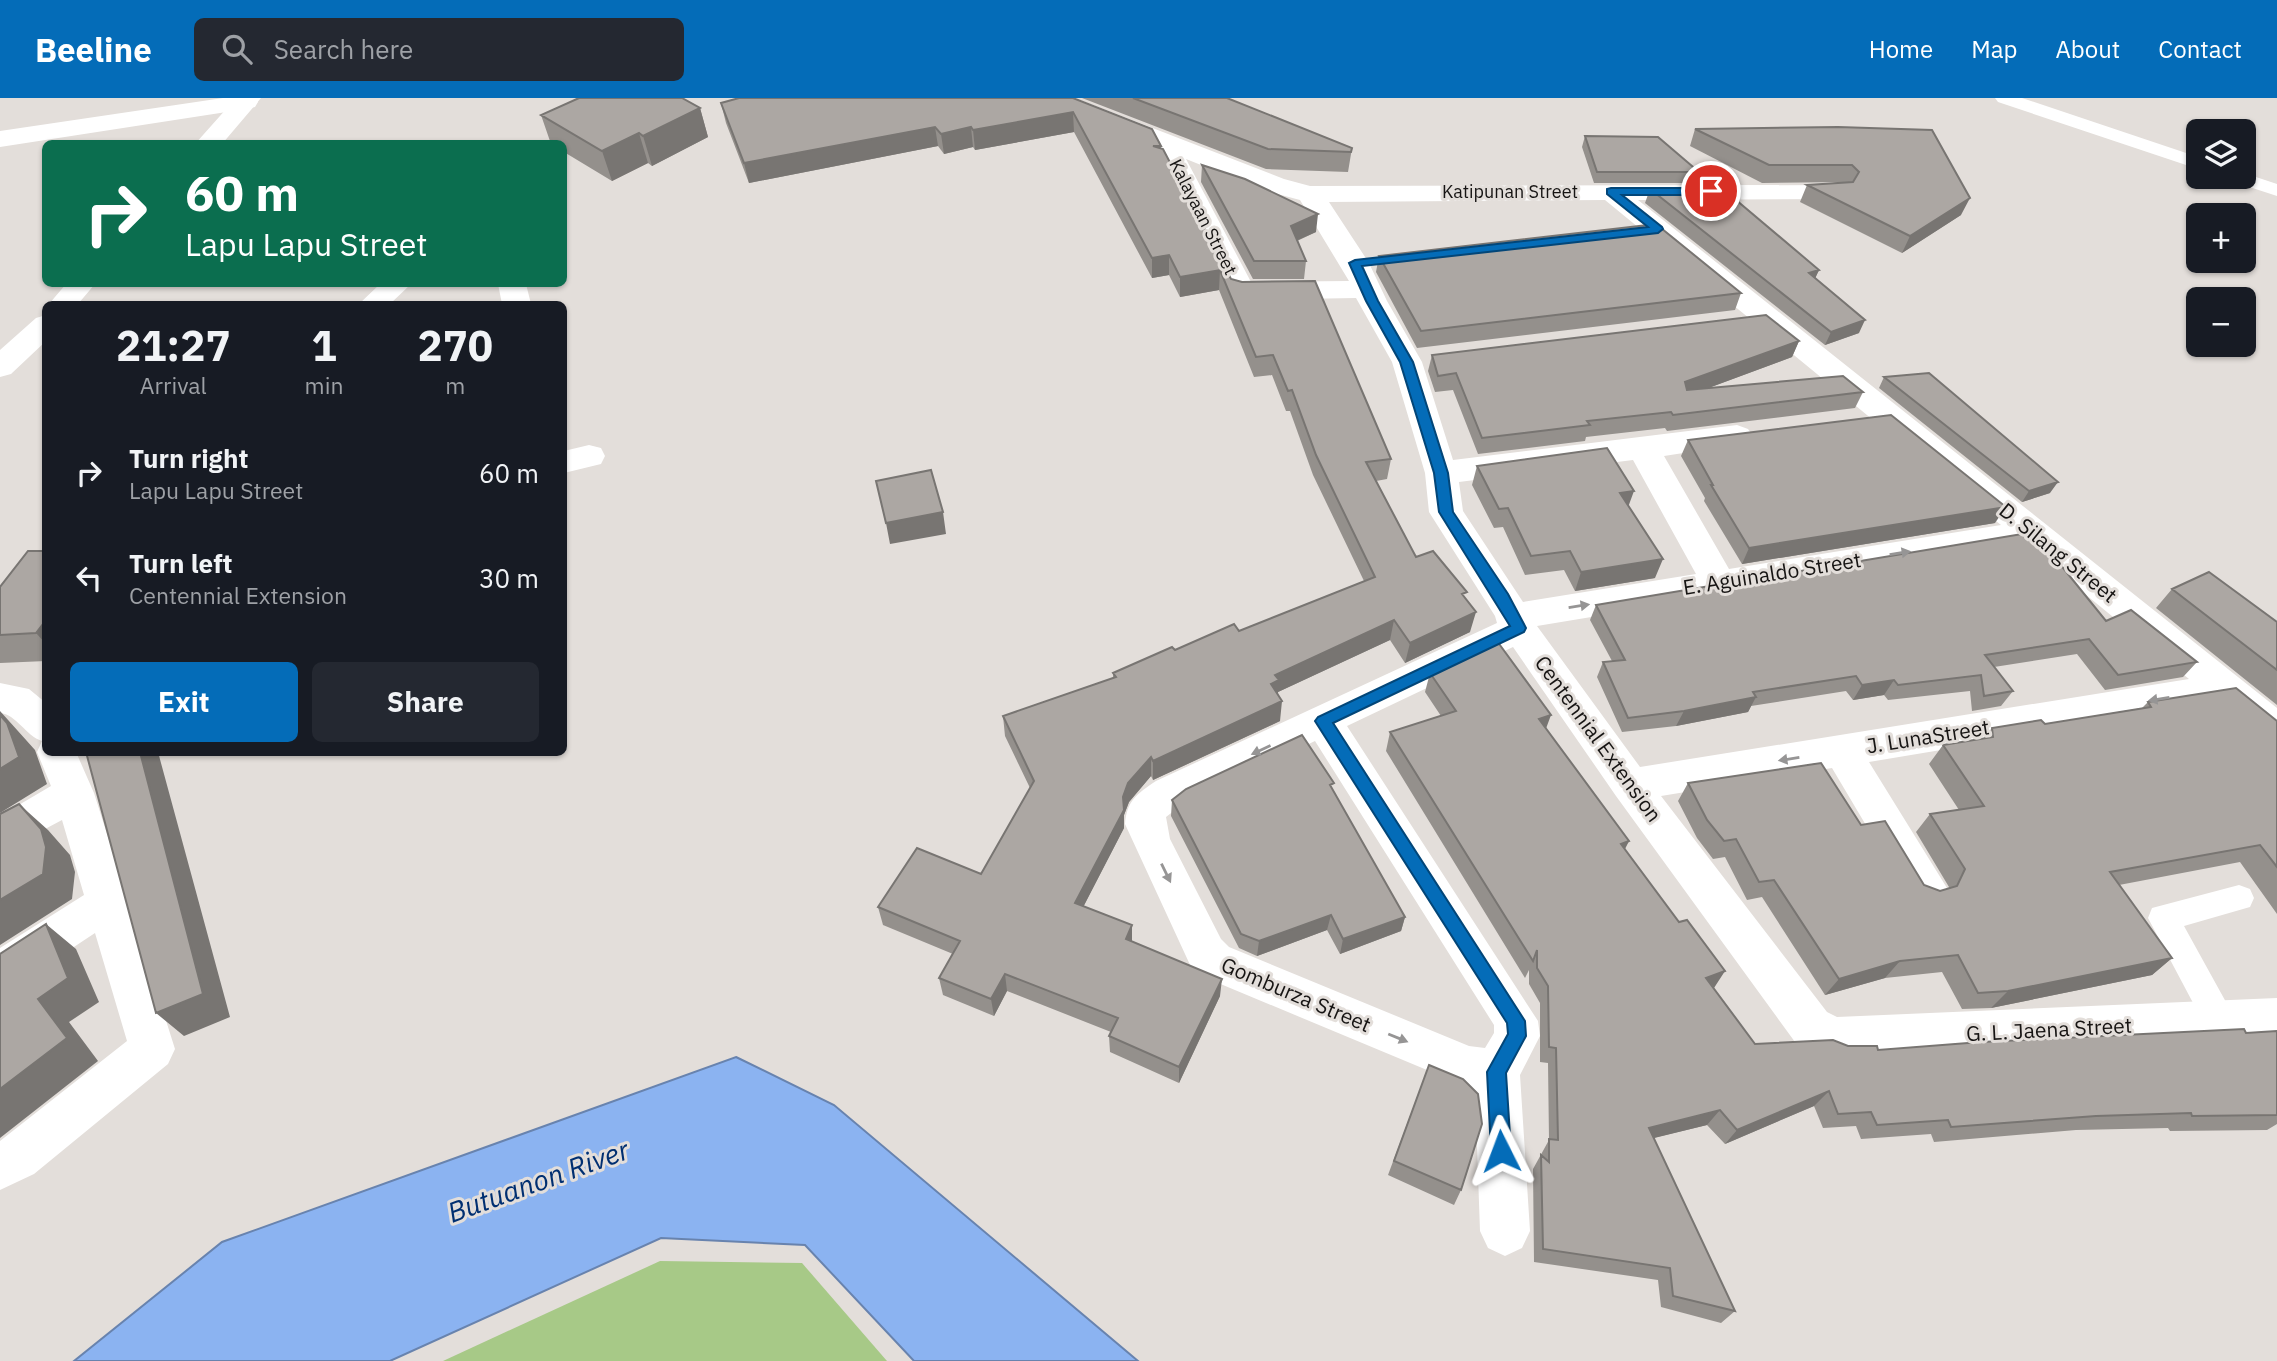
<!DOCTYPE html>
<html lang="en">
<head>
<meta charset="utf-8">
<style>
	body { margin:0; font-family:"IBM Plex Sans",sans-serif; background:#242831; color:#f1f3f6; height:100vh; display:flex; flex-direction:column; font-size:26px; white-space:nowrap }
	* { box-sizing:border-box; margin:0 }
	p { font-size:23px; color:#9ea1a6 }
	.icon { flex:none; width:38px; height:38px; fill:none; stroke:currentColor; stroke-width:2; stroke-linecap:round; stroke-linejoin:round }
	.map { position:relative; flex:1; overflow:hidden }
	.panel { position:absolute; left:42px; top:203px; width:525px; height:455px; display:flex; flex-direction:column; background:#171b24; border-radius:10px; box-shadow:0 2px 5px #0004 }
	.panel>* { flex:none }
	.guide { position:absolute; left:42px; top:42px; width:525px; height:147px; border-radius:10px; box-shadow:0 2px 5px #0004; background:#0b6e4f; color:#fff; overflow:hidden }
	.fabs { position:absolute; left:2186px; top:21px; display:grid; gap:14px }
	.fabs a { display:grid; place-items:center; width:70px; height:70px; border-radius:10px; background:#171b24; box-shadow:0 2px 5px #0004; font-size:35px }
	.pin { position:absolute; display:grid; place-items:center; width:60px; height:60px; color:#fff; margin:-30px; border:4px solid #fff; border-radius:50%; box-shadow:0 2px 7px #0007 }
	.me { position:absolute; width:77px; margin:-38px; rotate:357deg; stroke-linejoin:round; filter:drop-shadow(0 0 5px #0008) }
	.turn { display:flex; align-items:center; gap:24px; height:147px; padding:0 28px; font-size:32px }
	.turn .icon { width:91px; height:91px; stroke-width:2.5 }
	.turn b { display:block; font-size:49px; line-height:60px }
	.eta { display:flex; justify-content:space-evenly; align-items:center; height:119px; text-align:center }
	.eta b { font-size:42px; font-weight:700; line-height:49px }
	.primary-button { display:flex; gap:14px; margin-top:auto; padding:14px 28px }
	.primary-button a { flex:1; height:80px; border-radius:10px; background:#046cb8; color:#fff; font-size:28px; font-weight:700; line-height:80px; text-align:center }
	.primary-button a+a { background:#242831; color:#f1f3f6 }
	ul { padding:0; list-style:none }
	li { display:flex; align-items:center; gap:21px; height:105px; padding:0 28px }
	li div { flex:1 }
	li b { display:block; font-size:26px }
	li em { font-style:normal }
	header { display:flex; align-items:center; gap:42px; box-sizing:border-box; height:98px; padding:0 35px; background:#046cb8; color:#fff }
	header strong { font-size:33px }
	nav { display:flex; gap:38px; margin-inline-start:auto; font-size:24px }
	.search { width:490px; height:63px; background:#242831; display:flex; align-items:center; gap:18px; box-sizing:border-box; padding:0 24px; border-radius:10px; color:#9ea1a6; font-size:26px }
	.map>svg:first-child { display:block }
	.green { fill:#a7c987 }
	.water { fill:#8bb3f1; stroke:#6883ae; stroke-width:2 }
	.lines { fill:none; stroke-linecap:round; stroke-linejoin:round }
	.service { fill:#fff; fill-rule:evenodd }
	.minor { fill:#fff; fill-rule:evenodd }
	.tertiary { fill:#fff; fill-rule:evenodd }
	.wall { fill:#94908c }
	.shaded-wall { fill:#787572 }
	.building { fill:#aca7a3; stroke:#787572; stroke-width:2 }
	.oneway { fill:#969595 }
	.route { fill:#046cb8; stroke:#034678; stroke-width:2 }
	.labels { text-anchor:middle; stroke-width:6; stroke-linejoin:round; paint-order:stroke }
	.far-street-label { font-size:18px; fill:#161413; stroke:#e3deda }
	.street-label { font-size:21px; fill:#161413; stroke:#e3deda }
	.near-water-label { font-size:28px; font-style:italic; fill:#002f71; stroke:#e3deda }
</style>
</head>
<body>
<header>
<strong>Beeline</strong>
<div class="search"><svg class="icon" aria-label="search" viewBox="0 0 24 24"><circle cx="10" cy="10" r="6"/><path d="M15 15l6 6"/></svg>Search here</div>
<nav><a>Home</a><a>Map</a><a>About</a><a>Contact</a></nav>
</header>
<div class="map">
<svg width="2277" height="1263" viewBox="0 0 2277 1263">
	<rect width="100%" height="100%" fill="#e3deda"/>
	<!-- green -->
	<path class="green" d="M660,1163L802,1165L887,1263H443Z"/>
	<!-- water -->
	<path class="water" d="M736,959L834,1007L1138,1263H914L805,1147L661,1140L390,1263H74L222,1144Z"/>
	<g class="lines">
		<!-- service -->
		<path class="service" d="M1995,0H2022L2198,59V71L1998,4Z
			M2244,75L2277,86V98L2231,83L2228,79H2244Z
			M2239,787L2250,791L2254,800L2250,809L2184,828L2237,924L2233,935L2221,939L2209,935L2148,820L2152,810Z"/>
		<!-- minor -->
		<path class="minor" d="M223,0H256L258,4L255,9L246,11L0,49V33Z
			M1041,0H1075L1284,81L1310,88L1845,87L1849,93L1845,99L1836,101L1638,102L2277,610V647L2263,643L2218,606L1869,664L1947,790L1941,803L1926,808L1911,803L1832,670L1661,698L1827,914L1837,919L2277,900V942L1848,962L1834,961L1795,944L1616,698L1513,549L1347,628L1538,923L1540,938L1520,977L1530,1133L1522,1150L1505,1158L1488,1150L1480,1133L1475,992L1199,877L1191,869L1125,726C1127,702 1137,696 1156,683L1497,525L1495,518L1429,414L1425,375L1392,264L1356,200L1241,202L1231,199L1154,49L1044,5ZM1186,61L1266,93L1300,102L1349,183L1251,184ZM1605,102L2001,427L1729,471L1664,358L1748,345L1753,338L1748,331L1737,327L1453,362L1422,264L1387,203L1369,165L1329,104ZM1633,362L1696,476L1523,504L1463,413L1459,384ZM2025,447L2189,581L1640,669L1537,528ZM1315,643L1494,927V935L1485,950L1469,948L1229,849L1221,841L1170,741L1166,719L1184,705Z
			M380,186H411L390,206H359Z
			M498,186H526L531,206H502Z
			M589,347L601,350L605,358L601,366L564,375V353Z
			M0,585L29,591L46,605V654H76L94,695L175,951L168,966L34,1076L0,1092V1043L127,943L95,835L15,888L0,894V850L84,797L62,722L0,755V718L51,688L37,654L42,643C26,638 16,616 0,615Z"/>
		<!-- tertiary -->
		<path class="tertiary" d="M236,0H261L222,46H195Z
			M66,186H95L78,206H49Z
			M46,217V243L11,276L0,279V252L36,220Z"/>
	</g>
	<!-- wall -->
	<path class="wall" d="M1073,0L1161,48V50L1231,181L1391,361L1387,381L1376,383L1416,459L1465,500L1470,534L1405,565L1390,542L1278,594L1280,623L1153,682L1151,678L1129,704L1124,717V730L1083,809L1132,827V844L1220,898L1179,985L1110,954L1109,938L1111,934L1007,893L994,918L943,897L939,880L953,856L883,827L878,809L981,776L1030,690L1005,638L1003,618L1113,580V575L1175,552L1239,533L1364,483L1313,377L1290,313H1286L1272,277L1254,279L1219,192L1180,199L1169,177L1152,180L1074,34L975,52L973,49L944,56L938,48L749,85L726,25L721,5Z
		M1082,0H1227L1352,50L1348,74L1266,71Z
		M700,10L708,39L652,68L648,65L612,83L564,54V46H551L541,17Z
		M1838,29L1961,117L1902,155L1800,104L1807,87L1845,84L1762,85L1690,48L1695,31Z
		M1585,38L1699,74L1695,85H1594L1582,49Z
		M1202,67L1316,134L1297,143L1306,163L1304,181H1253L1201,84Z
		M1650,91L1819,172L1815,180L1859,235L1825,247L1645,105Z
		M1379,158L1741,195L1735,212L1417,250L1376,174Z
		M1799,243L1792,259L1708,290L1863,294L1855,310L1667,333L1665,330L1586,339L1585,343L1478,356L1453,292L1435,294L1428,273L1432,257Z
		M1884,279L2050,395L2022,404L1879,290Z
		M1688,342L1995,425L1742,466L1704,403L1705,400L1681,358Z
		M1477,368L1628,408L1655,480L1575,493L1564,472L1525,477L1503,429L1494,430L1472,387Z
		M46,453V563L0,565V489Z
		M2172,491L2277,524V607L2156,510Z
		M1596,507L2106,523L2197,564L2183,579L2105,592L2077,556L1994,569L2013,593L2001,608L1972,613L1970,593L1888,602L1884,597L1853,602L1846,593L1751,608L1748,614L1676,628L1622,634L1597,579L1603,564L1612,563L1590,522Z
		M1430,575L1546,631L1629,743L1624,751L1713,890L1755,946L1848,948L1878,952L2277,933V1026L2267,1032L2170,1033L2168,1030L2076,1032L1934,1044L1931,1036L1861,1041L1856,1028L1823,1030L1814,1008L1725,1046L1707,1027L1653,1040L1735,1213L1721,1225L1661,1209L1658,1182L1534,1164L1533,1071L1549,1042L1548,965L1540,964V905L1529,886V872L1525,880L1386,653L1390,634L1441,618L1425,594Z
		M2148,604L2277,623V816L2240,764L2119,787L2172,860L2152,877L1991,910L1962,911L1942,874L1885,880L1825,897L1762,799L1747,802L1725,759L1713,761L1697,740L1678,703L1688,685L1861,727L1924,787L1940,793L1948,791L1949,789L1916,734L1930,716L1959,712L1929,666L1943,647L1983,641L1992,630L2045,626L2142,610Z
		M1333,692L1405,819L1401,833L1340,856L1327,832L1257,858L1239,850L1171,718L1172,702Z
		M1423,983L1461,1092L1454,1107L1388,1077Z"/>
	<!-- shaded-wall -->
	<path class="shaded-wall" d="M700,10L708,39L652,68L643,38Z
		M1073,14L1074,34L975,52L973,32Z
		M935,29L938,48L749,85L744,65Z
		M971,29L973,49L944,56L941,36Z
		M639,35L648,65L612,83L602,53Z
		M1970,100L1961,117L1902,155L1910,138Z
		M1318,116L1316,134L1289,146L1291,128Z
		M1169,157V177L1152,180V160Z
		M1220,172L1219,192L1180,199V179Z
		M1819,172L1813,185L1809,175Z
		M1865,222L1859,235L1825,247L1831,234Z
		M1799,243L1792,259L1679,301L1685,284Z
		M2058,384L2050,395L2022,404L2029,393Z
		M1634,393L1627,412L1620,395Z
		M2006,409L1995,425L1742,466L1749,450Z
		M943,414L946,436L890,446L886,425Z
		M1663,461L1655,480L1575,493L1581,474Z
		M1476,514L1470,534L1405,565L1410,545Z
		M46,522V546L36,535Z
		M1394,522L1390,542L1278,594L1277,602L1271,586L1275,577Z
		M1894,582L1884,597L1853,602L1862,587Z
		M1756,599L1748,614L1676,628L1684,613Z
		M1282,603L1280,623L1153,682V663Z
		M0,613L35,652L47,686L0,715Z
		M1551,617L1544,636L1539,621Z
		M140,654H158L230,919L184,938L156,915Z
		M1151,659V678L1129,704L1124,717V730L1076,823L1075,805L1128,685Z
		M19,706L48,732L70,757L75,774L72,801L0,847V802Z
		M1629,743L1620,761L1621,746Z
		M1331,817L1327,832L1257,858L1259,843Z
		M1405,819L1401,833L1340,856L1343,841Z
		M46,826L76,851L99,904L69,924L98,963L0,1040V991Z
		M1132,827V844L1126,841Z
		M2172,860L2152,877L1991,910L2008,893Z
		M1900,863L1885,880L1825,897L1839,881Z
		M1725,873L1714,890L1706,880Z
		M1005,876L1007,893L994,918L991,901Z
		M1222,881L1220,898L1179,985V969Z
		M1829,993L1814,1008L1725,1046L1737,1032Z
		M1720,1012L1707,1027L1638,1044L1649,1030Z"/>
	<!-- building -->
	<path class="building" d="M579,0H682L700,10L643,38L639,35L602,53L541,17Z
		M739,0H1073L1152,31L1161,48H1153L1163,51L1231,181L1242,184L1315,183L1391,361L1366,364L1416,459L1433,453L1467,494L1462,496L1476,514L1410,545L1394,522L1275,577L1279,582L1271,586L1282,603L1153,663L1151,659L1128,685L1123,699L1124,712L1075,805L1132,827L1126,841L1222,881L1179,969L1109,938L1118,920L1005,876L991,901L939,880L960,843L878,809L917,750L981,776L1034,683L1003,618L1116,579L1113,575L1172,549L1175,552L1234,526L1239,533L1375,479L1316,357L1292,292L1288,293L1273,257L1256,259L1220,172L1180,179L1169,157L1152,160L1073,14L973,32L971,29L941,36L935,29L744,65L721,5Z
		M1133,0H1227L1352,50L1351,54L1268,51Z
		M1838,29L1932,32L1970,100L1910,138L1807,87L1853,84L1859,74L1852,67H1769L1695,31Z
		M1585,38L1658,39L1699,74H1597Z
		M1202,67L1245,81L1318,116L1291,128L1306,163H1254Z
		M1650,91H1723L1819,172L1809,175L1865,222L1831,234Z
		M1656,126L1741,195L1421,233L1379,158Z
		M1766,217L1799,243L1685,284L1687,292L1843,278L1863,294L1673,317L1671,314L1587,323L1590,327L1482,340L1456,275L1438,278L1432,257Z
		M1929,275L2058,384L2029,393L1884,279Z
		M1891,317L2006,409L1749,450L1711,387H1713L1688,342Z
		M1607,350L1634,393L1620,395L1663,461L1581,474L1570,453L1531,458L1508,410L1499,411L1477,368Z
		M931,372L943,414L886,425L876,383Z
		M2034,434L2106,523L2131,512L2197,564L2118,577L2089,541L1985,557L2013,593L1984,598L1981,577L1898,587L1894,582L1862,587L1856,578L1753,594L1756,599L1684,613L1628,620L1603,564L1625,562L1596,507Z
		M28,453H46V522L36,535L0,537V489Z
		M2209,474L2277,524V572L2172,491Z
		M1497,543L1551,617L1539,621L1629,743L1621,746L1679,824L1687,822L1725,873L1706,880L1755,946L1833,942L1848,948H1877L1878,952L1981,944L2244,931L2246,935L2277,933V1017L2192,1018L2191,1015L2096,1018L1951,1029L1948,1022L1877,1027L1871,1014L1838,1016L1829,993L1737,1032L1720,1012L1649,1030L1735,1213L1673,1198L1670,1170L1543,1151L1541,1057L1549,1064V1041L1558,1042L1556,950L1549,949L1548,888L1537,870V852L1533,863L1390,634L1456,613L1430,575Z
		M2236,590L2277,623V769L2260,747L2110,774L2172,860L2008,893L1978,895L1958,857L1900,863L1839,881L1774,782L1759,784L1736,741L1724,743L1707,722L1688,685L1821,665L1861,727L1885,723L1924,787L1940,793L1957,788L1965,771L1930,716L1984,708L1943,647L1993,639L1992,630L2041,622L2045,626L2151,609L2148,604Z
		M0,617L7,625L19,659L0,671Z
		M1302,637L1334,685L1330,687L1405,819L1343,841L1331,817L1259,843L1241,836L1172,702L1186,691Z
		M86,654H140L203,896L156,915Z
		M19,706L41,731L46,749L43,776L0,802V716Z
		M46,826L68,880L38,901L67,940L0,991V856Z
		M1429,967L1463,981L1478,996L1482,1026L1461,1092L1394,1063Z"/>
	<!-- one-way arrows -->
	<defs><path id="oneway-solid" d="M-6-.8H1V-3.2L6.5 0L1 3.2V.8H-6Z" transform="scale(1.75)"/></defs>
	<g class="oneway">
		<use href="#oneway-solid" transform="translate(1900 455) rotate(-9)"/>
		<use href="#oneway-solid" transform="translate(1579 508) rotate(-9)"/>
		<use href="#oneway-solid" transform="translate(2159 601) rotate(171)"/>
		<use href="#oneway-solid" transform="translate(1261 652) rotate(155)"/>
		<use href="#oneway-solid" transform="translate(1789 661) rotate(171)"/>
		<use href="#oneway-solid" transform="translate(1166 775) rotate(64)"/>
		<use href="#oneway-solid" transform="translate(1398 940) rotate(22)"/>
	</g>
	<!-- route -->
	<path class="route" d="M1611,90H1711L1717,93L1711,97H1622L1662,129L1663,131L1658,135L1362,168L1378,203L1413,264L1448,375L1453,414L1508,496L1526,530L1524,534L1333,625L1525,923L1526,938L1506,975L1511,1053L1508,1060L1501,1063L1494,1060L1491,1053L1487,974L1508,936L1507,925L1315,623L1318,619L1510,528L1439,414L1434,375L1400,264L1366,203L1349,165L1355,162L1648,129L1607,96V91Z"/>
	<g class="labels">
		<!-- far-street labels -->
		<g class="far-street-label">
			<text x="1510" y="100">Katipunan Street</text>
			<text transform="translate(1203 119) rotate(63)" y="6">Kalayaan Street</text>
		</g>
		<!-- street labels -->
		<g class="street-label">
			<text transform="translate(2058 455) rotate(39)" y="7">D. Silang Street</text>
			<text transform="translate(1772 476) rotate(-9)" y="7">E. Aguinaldo Street</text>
			<text transform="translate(1928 639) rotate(-9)" y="7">J. LunaStreet</text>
			<text transform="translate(1598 641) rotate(54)" y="7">Centennial Extension</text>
			<text transform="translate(1296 897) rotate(23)" y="7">Gomburza Street</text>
			<text transform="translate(2049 932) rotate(-3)" y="7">G. L. Jaena Street</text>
		</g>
		<!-- near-water labels -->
		<g class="near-water-label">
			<text transform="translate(538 1083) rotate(-20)" y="10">Butuanon River</text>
		</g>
	</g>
</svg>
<div class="fabs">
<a><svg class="icon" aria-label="layers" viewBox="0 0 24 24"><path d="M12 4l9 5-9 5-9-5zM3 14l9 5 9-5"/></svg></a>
<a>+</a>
<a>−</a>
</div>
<div class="pin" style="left:1711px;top:93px;background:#d93025"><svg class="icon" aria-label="arrive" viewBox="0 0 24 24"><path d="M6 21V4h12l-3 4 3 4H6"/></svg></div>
<svg class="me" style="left:1501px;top:1053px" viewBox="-20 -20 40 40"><path d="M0-17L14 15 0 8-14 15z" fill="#046cb8" stroke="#fff" stroke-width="4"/></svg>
<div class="guide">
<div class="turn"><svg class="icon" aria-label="right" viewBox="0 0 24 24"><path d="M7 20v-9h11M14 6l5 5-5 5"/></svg><div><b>60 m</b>Lapu Lapu Street</div></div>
</div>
<section class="panel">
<div class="eta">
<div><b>21:27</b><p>Arrival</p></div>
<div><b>1</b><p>min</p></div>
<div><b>270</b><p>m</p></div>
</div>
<ul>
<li><svg class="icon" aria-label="right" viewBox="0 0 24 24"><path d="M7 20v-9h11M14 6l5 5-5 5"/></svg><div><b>Turn right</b><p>Lapu Lapu Street</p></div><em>60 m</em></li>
<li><svg class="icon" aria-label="left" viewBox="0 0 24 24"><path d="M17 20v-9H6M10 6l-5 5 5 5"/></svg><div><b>Turn left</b><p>Centennial Extension</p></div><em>30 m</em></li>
</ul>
<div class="primary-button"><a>Exit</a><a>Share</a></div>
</section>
</div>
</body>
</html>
